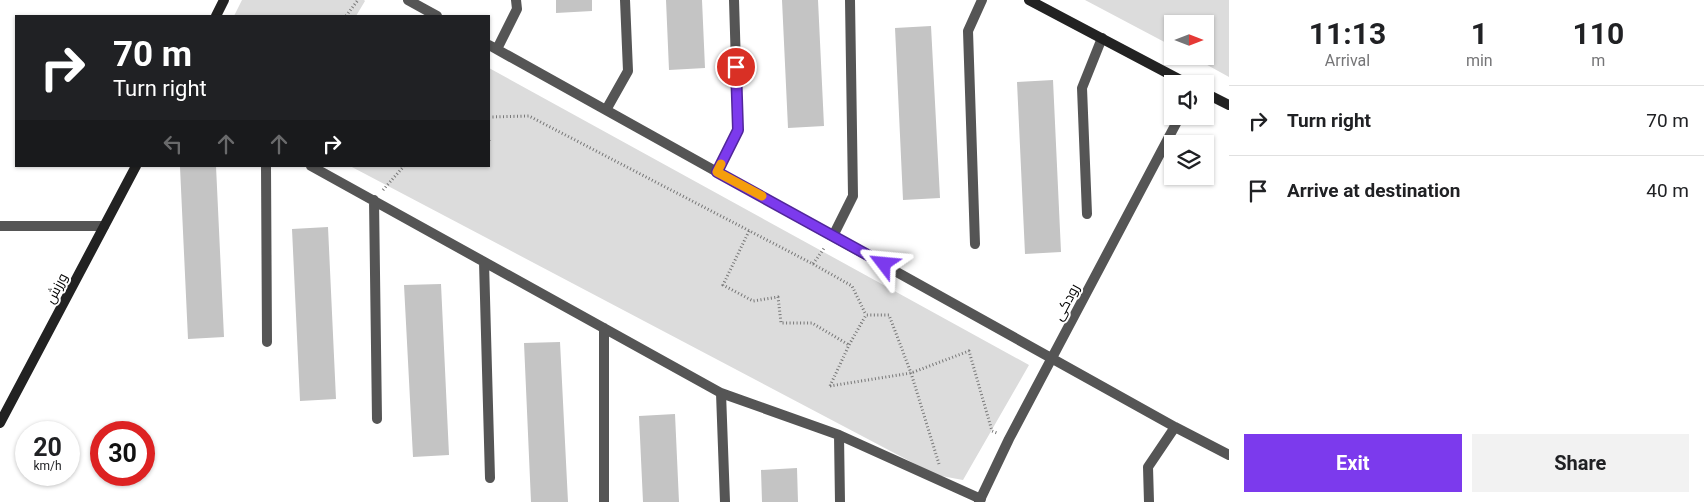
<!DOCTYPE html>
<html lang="en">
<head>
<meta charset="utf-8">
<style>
	body { margin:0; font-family:Roboto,Cairo,sans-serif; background:#f2f2f2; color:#202124; height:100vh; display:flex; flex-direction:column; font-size:19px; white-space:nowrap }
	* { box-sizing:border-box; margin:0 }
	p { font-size:16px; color:#757577 }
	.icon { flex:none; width:28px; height:28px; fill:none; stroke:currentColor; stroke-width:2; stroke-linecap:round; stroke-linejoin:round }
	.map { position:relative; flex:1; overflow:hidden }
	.side { display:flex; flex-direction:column; background:#fff; width:475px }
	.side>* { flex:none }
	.top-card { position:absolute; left:15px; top:15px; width:475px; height:152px; border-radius:0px; box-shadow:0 1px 4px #0004; background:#202124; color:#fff; overflow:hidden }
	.needle { width:32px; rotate:90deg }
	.tools { position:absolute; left:1164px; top:15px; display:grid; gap:10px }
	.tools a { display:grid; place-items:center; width:50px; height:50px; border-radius:0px; background:#fff; box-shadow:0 1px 4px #0004; font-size:25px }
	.speed { position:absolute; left:15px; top:421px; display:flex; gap:10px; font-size:25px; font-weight:700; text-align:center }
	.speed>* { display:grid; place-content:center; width:65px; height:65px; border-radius:50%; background:#fff; box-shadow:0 1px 4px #0004; line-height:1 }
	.speed small { font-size:12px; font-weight:400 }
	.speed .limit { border:8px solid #d22; background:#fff; color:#111 }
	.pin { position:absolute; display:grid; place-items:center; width:42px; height:42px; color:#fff; margin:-21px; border:2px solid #fff; border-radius:50%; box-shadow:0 1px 5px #0007 }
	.me { position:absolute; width:55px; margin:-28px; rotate:299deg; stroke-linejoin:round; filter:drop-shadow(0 0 4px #0008) }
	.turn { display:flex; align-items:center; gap:18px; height:105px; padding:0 15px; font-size:22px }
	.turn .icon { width:65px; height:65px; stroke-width:2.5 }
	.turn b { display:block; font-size:35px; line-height:42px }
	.lanes { display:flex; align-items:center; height:48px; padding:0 15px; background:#0003; justify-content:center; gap:25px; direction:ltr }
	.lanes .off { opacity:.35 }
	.eta { display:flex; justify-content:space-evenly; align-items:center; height:85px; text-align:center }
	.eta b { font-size:30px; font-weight:700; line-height:35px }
	.action { display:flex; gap:10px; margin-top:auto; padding:10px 15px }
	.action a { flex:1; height:58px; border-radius:0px; background:#7c3aed; color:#fff; font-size:20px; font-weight:700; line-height:58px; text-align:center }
	.action a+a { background:#f2f2f2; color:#202124 }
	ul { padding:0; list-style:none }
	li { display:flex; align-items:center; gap:15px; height:70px; padding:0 15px; border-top:1px solid #e0e0e0 }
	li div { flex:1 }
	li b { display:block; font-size:19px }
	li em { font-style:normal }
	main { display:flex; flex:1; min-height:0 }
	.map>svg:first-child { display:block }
	.green { fill:#dcdcdc }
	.building { fill:#c4c4c4 }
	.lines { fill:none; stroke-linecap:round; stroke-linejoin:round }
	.path { stroke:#777; stroke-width:3; stroke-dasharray:1 2.5; stroke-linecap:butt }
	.street { stroke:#555; stroke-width:10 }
	.secondary { stroke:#222; stroke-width:10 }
	.route-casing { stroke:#51269a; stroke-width:12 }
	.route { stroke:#7c3aed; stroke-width:9 }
	.slow { stroke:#f59e0b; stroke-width:9 }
	.labels { text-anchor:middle; stroke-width:4; stroke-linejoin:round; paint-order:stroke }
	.street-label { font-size:14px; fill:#000; stroke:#fff }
</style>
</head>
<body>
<main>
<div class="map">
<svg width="1229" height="502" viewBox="0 0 1229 502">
	<rect width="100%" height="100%" fill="#fff"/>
	<!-- green -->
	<path class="green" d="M242,0H364L365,1L356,16H234Z
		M1085,0H1229V77L1191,56H1205V24H1172V46Z
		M489,68L1029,365L963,480L936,475L350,166H489Z"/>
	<!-- building -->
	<path class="building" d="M556,0H592V11L556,13Z
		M666,0H702L705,68L669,70Z
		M782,0H818L824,126L788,128Z
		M931,26L940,198L903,200L895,28Z
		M1053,80L1061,252L1025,254L1017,82Z
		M216,166L224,337L188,339L180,167Z
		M328,227L336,399L300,401L292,229Z
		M441,284L449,455L413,457L404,285Z
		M560,342L568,502H531L524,343Z
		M675,414L679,502H643L639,416Z
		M797,468L798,502H762L761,470Z"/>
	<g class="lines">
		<!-- path -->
		<path class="path" d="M346,16L358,0
			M489,117L529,116L813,264L825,247
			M489,140V143
			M383,190L404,166
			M749,231L723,285L753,301L778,297L781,323H812L849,345
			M813,264L852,286L866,315
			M830,386L849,345L866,315H889L911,373L939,464
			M830,386L911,373L969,351L992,431L997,433"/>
		<!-- street -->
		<path class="street" d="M408,0L437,16
			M489,45L1175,427L1229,455
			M497,49L517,9L516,0
			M606,110L628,71L625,0
			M266,166L267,342
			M311,166L721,393L839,435L981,499
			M717,172L738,130L734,0
			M374,200L377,419
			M1087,214L1082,88L1102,38
			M0,226H104
			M833,236L853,196L850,0
			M975,244L968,31L982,0
			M484,262L490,478
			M604,328V502
			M721,393L725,502
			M839,435L840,502
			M979,502L1009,439L1180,116
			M1149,502L1148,467L1175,427"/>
		<!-- secondary -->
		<path class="secondary" d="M1029,0L1188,84
			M216,16L224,0
			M1205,93L1229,105
			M0,423L136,166"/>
	</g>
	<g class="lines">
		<!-- route casing -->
		<g class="route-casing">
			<path id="route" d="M736,67L738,130L717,172L884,264"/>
		</g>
		<!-- route -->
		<use href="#route" class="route"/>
		<!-- slow -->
		<path class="slow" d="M721,164L717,172L762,196"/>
	</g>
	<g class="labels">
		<!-- street labels -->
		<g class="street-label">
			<text transform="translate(56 288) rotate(-62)" y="5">ورزش</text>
			<text transform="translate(1066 302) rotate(-62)" y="5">رودکی</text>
		</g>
	</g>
</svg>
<div class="tools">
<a><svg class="needle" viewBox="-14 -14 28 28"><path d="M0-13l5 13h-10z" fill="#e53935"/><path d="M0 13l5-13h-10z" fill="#757577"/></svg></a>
<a><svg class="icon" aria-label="sound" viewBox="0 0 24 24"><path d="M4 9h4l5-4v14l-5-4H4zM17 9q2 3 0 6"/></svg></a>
<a><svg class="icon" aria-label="layers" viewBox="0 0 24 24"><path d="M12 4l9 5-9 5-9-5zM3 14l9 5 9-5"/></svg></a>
</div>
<div class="speed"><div>20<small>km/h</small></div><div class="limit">30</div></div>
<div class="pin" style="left:736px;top:67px;background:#d93025"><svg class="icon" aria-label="arrive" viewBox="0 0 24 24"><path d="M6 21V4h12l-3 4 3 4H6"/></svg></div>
<svg class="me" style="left:884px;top:264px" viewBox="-20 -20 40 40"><path d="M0-17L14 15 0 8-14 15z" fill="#7c3aed" stroke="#fff" stroke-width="4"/></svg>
<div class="top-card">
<div class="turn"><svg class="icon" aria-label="right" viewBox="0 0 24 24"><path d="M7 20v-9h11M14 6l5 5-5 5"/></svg><div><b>70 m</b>Turn right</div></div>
<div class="lanes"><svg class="icon off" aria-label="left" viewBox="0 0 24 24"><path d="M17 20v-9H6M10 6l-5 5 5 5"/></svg><svg class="icon off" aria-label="ahead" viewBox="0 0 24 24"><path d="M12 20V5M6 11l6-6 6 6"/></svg><svg class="icon off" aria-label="ahead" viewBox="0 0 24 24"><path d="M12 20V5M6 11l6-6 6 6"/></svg><svg class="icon" aria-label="right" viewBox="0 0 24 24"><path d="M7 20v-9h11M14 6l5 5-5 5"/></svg></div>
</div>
</div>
<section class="side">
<div class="eta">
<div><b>11:13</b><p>Arrival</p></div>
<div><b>1</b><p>min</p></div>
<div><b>110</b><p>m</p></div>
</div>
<ul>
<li><svg class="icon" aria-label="right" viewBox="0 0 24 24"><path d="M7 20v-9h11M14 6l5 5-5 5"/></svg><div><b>Turn right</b></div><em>70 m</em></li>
<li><svg class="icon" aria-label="arrive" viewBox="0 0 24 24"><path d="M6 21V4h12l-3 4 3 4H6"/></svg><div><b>Arrive at destination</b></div><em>40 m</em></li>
</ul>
<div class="action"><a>Exit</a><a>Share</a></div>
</section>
</main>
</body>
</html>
